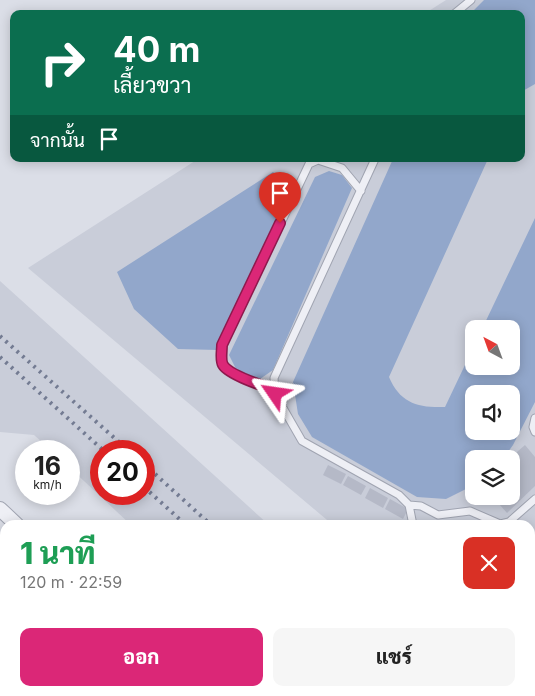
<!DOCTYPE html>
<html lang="th">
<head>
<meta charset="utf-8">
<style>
	body { margin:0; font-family:Inter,Sarabun,sans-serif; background:#f6f6f6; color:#222; height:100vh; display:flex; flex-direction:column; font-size:19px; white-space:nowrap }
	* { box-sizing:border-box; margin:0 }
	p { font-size:16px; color:#767676 }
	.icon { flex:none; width:28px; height:28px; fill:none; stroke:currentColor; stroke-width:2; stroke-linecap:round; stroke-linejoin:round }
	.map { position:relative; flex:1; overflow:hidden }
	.side { position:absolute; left:0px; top:520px; width:535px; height:176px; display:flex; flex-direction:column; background:#fff; border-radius:15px 15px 0 0; box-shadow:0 2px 12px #0003 }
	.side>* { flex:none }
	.top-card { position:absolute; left:10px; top:10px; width:515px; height:152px; border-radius:10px; box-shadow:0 2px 12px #0003; background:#0b6e4f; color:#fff; overflow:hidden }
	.needle { width:32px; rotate:319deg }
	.fabs { position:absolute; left:465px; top:320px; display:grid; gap:10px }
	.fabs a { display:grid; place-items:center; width:55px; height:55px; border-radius:10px; background:#fff; box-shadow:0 2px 12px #0003; font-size:25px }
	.speed { position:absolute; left:15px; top:440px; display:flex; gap:10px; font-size:25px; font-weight:700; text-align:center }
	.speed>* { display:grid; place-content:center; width:65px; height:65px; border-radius:50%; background:#fff; box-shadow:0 2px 12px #0003; line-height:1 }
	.speed small { font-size:12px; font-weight:400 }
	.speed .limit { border:8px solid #d22; background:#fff; color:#111 }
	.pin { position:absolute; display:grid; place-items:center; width:42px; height:42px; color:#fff; margin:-51px -21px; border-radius:50% 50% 50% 0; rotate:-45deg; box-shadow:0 0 5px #0007 }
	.pin .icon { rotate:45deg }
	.me { position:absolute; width:55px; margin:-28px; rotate:302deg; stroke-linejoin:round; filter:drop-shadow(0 0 4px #0008) }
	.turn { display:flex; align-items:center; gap:18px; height:105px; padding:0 20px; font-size:22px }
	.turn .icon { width:65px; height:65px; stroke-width:2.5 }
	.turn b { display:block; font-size:35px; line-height:42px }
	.then { display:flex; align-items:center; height:48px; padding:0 20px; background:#0003; gap:10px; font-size:19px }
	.round { display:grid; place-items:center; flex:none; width:52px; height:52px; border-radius:10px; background:#f6f6f6 }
	.head { display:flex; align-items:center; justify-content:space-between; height:85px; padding:0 20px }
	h1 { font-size:30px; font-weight:800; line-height:38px; color:#1e9e55 }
	.primary-button { display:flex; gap:10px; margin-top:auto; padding:10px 20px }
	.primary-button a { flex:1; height:58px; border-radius:10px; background:#db2777; color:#fff; font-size:20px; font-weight:800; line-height:58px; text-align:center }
	.primary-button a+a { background:#f6f6f6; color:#222 }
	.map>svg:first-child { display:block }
	.built { fill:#c9cdd9; fill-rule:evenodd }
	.water { fill:#92a7cb; fill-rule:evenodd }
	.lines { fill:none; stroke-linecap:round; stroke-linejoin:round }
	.canal { stroke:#92a7cb; stroke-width:12 }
	.building { fill:#b5b9c7 }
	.lane-casing { stroke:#a0a4b1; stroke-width:9 }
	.street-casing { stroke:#a0a4b1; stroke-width:16 }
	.lane { stroke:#eeeff5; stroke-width:7 }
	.street { stroke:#eeeff5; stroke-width:14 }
	.rail { stroke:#737b92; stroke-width:4; stroke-dasharray:2.5 5; stroke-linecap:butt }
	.route-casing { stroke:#8e194d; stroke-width:12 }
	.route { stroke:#db2777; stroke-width:9 }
</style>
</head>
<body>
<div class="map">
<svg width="535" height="696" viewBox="0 0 535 696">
	<rect width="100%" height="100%" fill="#dbdee7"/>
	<!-- built -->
	<path class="built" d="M446,0H535V530L533,528L530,532V525H333L28,268L198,159H521V14H424ZM474,329H511V366H474ZM474,394H511V431H474ZM474,459H511V496H474Z
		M0,281L52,328L269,525H131L69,467V451H52L34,435L0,432ZM101,451H144V494H101Z
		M311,691H452L457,696H316Z"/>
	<!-- water -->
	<path class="water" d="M484,0H535V84L521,92V14H470Z
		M393,159H488L389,377C400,403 418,408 445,407L474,346V366H511V329H482L535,218V402L513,445L503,459H474V485L446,499L417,497L312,437L298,414L293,382ZM474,394H511V431H474Z
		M329,171L342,175L352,188L273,370L260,379L237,371L229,355L315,177Z
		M273,172L284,180L289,190L217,350L178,349L134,309L117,272Z"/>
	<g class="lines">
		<!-- canal -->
		<path class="canal" d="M461,691L466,696"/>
	</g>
	<!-- building -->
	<path class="building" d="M525,445L535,457V486L507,513L492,496H511V459H509Z
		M328,465L346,474L341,484L323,475Z
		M348,476L366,486L361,495L343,485Z
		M370,488L388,498L383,508L365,498Z
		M390,499L408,509L403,519L385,509Z"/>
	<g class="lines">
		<!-- lane casing -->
		<g class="lane-casing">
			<path id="lane" d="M454,14L471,0
				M375,159L274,378L275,394L302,441L399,495L409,505L413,525
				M275,391L228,371L223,364V345L309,164L318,160L342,168L361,191
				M535,418L533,427L535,432
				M409,505L421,506L438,515L470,511L500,524
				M496,525L509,522L535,499
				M49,696L54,691"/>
		</g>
		<!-- street casing -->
		<g class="street-casing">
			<path id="street" d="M0,509L17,525
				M0,621L5,616
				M200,691L206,696
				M19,696L22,691"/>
		</g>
		<!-- lane -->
		<use href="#lane" class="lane"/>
		<!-- street -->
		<use href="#street" class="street"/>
		<!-- rail -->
		<path class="rail" d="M0,336L129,451
			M0,357L104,451
			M144,464L211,525
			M144,487L186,525
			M370,691L376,696
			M385,691L389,696"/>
	</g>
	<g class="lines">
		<!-- route casing -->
		<g class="route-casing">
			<path id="route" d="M275,394V390C263,386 229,375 223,365C220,360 222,351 222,345L280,223"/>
		</g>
		<!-- route -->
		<use href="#route" class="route"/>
	</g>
</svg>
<div class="fabs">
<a><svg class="needle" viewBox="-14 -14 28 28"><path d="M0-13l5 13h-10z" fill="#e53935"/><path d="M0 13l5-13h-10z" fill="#767676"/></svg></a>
<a><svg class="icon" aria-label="sound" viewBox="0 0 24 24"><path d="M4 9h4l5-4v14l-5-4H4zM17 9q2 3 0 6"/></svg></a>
<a><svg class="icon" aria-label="layers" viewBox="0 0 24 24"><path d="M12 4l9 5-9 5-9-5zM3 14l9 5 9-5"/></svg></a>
</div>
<div class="speed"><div>16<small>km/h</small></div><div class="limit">20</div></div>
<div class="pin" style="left:280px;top:223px;background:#d93025"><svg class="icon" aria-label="arrive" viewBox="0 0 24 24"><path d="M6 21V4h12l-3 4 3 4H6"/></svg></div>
<svg class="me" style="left:275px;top:394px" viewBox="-20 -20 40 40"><path d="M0-17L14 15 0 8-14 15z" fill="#db2777" stroke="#fff" stroke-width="4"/></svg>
<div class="top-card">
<div class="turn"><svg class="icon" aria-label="right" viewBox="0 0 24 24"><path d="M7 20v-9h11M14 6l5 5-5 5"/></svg><div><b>40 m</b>เลี้ยวขวา</div></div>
<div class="then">จากนั้น<svg class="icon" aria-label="arrive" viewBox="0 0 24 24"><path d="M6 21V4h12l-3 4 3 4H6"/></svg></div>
</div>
<section class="side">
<div class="head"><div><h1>1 นาที</h1><p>120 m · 22:59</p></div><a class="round" style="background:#d93025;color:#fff"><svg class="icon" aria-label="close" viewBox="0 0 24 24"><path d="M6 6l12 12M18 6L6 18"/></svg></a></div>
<div class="primary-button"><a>ออก</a><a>แชร์</a></div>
</section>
</div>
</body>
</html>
